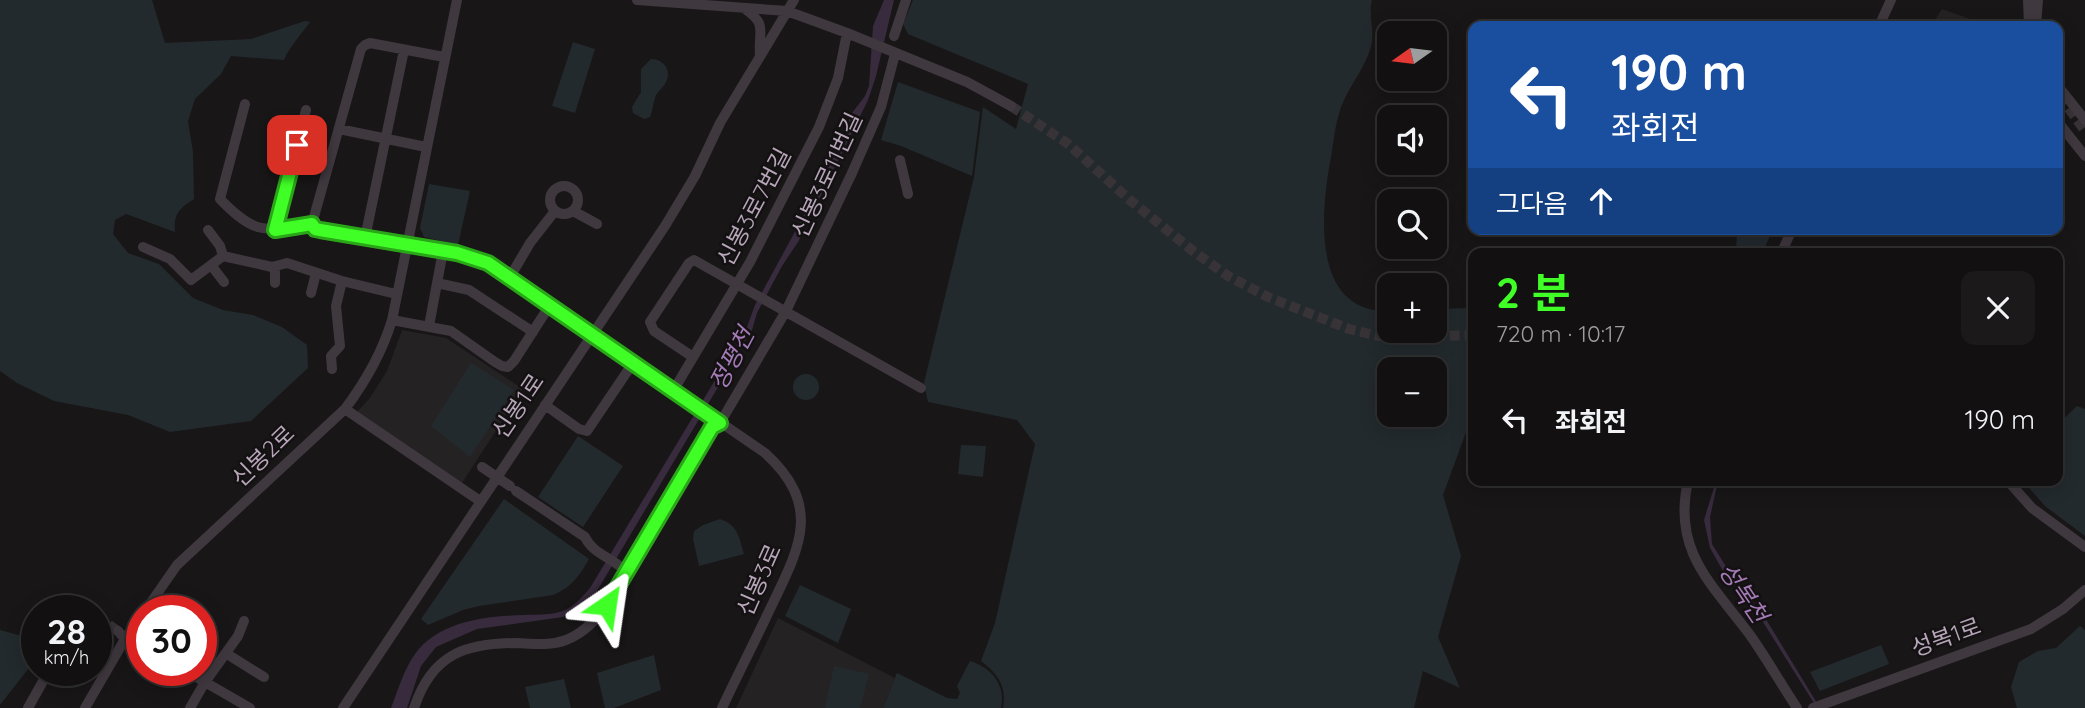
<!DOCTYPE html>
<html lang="ko">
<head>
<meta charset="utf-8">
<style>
	body { margin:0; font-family:Quicksand,"Noto Sans KR",sans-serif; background:#1b191a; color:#f1f3f6; height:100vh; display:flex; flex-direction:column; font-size:26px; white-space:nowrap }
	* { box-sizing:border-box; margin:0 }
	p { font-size:23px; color:#9c9d9f }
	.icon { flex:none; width:38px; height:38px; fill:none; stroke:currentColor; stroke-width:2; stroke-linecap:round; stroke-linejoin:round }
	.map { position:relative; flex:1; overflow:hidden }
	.panel { position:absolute; left:1468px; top:248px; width:595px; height:238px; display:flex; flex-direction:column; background:#121011; border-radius:14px; box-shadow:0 4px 18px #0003,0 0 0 2px #313031 }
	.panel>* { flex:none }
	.top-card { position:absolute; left:1468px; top:21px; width:595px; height:214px; border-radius:14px; box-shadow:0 4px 18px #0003,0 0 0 2px #313031; background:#1a4fa0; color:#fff; overflow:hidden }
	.needle { width:46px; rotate:256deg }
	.fabs { position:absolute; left:1377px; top:21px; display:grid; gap:14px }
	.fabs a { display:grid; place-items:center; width:70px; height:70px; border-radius:14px; background:#121011; box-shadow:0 4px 18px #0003,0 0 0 2px #313031; font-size:35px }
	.speed { position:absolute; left:21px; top:595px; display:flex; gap:14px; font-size:35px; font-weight:700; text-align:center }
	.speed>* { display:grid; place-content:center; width:91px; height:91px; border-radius:50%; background:#121011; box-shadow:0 4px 18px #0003,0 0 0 2px #313031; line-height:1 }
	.speed small { font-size:18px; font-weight:400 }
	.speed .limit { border:10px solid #d22; background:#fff; color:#111 }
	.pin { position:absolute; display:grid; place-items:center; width:60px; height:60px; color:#fff; margin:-30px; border-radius:14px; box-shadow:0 4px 10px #0006 }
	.me { position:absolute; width:77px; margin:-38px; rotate:32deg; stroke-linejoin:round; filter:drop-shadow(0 0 5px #0008) }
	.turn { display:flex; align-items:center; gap:24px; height:147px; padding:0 28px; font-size:32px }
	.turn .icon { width:91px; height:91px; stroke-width:2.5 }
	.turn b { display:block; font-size:49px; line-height:60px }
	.then { display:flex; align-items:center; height:66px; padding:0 28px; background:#0003; gap:14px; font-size:26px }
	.round { display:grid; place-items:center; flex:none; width:74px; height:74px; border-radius:14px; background:#1b191a }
	.summary { display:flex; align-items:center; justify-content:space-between; height:119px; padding:0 28px }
	h1 { font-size:42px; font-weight:700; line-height:52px; color:#40ff26 }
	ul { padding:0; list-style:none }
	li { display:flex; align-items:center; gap:21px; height:105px; padding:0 28px }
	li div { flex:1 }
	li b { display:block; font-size:26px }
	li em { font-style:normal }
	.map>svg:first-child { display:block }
	.built { fill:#252224 }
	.green { fill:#232a2d; fill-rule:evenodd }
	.water { fill:#372b3d }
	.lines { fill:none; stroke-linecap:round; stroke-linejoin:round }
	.minor-tunnel { stroke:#383337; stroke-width:10; stroke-dasharray:10 5; stroke-linecap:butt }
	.minor { stroke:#3f383f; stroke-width:10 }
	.route-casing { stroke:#2aa619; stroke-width:18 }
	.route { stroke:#40ff26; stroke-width:12 }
	.labels { text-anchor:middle; stroke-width:5; stroke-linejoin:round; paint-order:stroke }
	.street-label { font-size:23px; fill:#b7a6b9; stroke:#131112 }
	.water-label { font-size:24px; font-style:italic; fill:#a47ab7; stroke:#131112 }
</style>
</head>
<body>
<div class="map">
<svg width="2085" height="708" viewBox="0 0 2085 708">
	<rect width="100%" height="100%" fill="#181617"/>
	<!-- built -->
	<path class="built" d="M1942,9L1970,19L2019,22V26H1931Z
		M402,330L446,338L523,389L462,483L355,414L369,399L387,371Z
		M778,618L895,678L883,708H736Z"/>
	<!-- green -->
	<path class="green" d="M0,0H152L165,43L251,39L305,21L310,22C301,35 289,47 284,60L231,56L221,74L195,99L188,121L193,152L194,199C179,208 173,215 175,232L126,214L115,220L113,234L128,253L159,264L193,298L223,310L253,315L282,327L307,345L308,368L251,421L170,432L128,415L54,401L17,383L0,371Z
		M913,0H1372C1368,14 1375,32 1371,47C1365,67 1353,81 1344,100C1336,117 1334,138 1331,157C1321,210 1310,313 1389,311L1390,331H1435V309L1473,308V413L1443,495L1461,556L1438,637L1460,688L1423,671L1414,708H1003C1007,686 998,674 981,661L995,623L1035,444L1017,420L928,402L924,383L974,177L983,107L1016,129L1028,84L908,34L903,24ZM1390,369H1435V415H1390Z
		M573,42L595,49L575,113L552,106Z
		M651,59C663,59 672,69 666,82C664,87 659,90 656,95C653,102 653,110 650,117L644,119L633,113L632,107L641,92V69Z
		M898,82L980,112L972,176L901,146L881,140Z
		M429,184L470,191L458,245L424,237L420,228Z
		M1737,229H1773L1762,254H1736Z
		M471,363L514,390L470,457L431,426Z
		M793 387a13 13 0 1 1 26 0a13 13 0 1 1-26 0Z
		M2077,406L2085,409V536L2045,506L2023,481H2058V424Z
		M578,436L623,466L583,527L538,497Z
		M961,445L986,446L983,477L958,474Z
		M504,499L589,559C580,575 571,588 553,595L479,606L463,610L428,625L421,619Z
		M720,519C738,525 739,537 744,554L699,566L693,539L694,531L703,525Z
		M800,585L851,609L838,643L785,616Z
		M2080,626L2085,630V708H2017L2011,687L2019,662L2038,651L2056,648Z
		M0,630L37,640V665L32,664L0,705Z
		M1881,645L1889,664L1820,691L1810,672Z
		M654,655L661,690L614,708H605L597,673Z
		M970,661C992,668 1006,685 1001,708H883L897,673L947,698L957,699L960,693L957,686Z
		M834,666L869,674L860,708H825Z
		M564,679L571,708H530L525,687Z"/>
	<!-- water -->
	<path class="water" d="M884,0H894L876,76L868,100L798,242L782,266L757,313L752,330L594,596L584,606L563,617L477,629L436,647L421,666L407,708H391C398,690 404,669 415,654C439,621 487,616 524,615C538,614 554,616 567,609C576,604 583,596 590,588L747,327L755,305L821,184L852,113L865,96L869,86L873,26Z
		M1716,481H1718L1710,517L1712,544L1732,576L1764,616L1820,708H1817L1763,622L1723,571L1710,548L1704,520Z"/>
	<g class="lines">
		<!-- minor-tunnel -->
		<path class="minor-tunnel" d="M2060,96L2085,131
			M1011,106L1067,143L1131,201L1193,251L1228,276L1268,297L1349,329L1378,336L1411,337L1474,335
			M109,625L118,631"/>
		<!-- minor -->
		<path class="minor" d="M637,0L787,11L847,33L967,82L1011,106
			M2028,0L2029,26
			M745,9C768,25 758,30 760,55
			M1879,26L1891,0
			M2036,26L2038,0
			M894,36L906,0
			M444,57L370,43L365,45L361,49L312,224L315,229L320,230L458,253L488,263L765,453C823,506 800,547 771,607C755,641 738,674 722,708
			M2058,86L2085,120
			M245,104L220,199C256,236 264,231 312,224
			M2058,122L2085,156
			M339,129L426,147
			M900,160L908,194
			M550 200a14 14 0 1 1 28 0a14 14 0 1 1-28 0Z
			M573,211L597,224
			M208,230L220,246L223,256
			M275,230L306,110
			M365,238L404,50
			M143,247L170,259L191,280L223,256L272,267L287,263L342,281L396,294
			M1781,254L1792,229
			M211,265L224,282
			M272,267L275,271V283
			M510,277L530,243L555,211
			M437,283L469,290L533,332
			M311,293L316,273
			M392,320L451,331L495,362L502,366L508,367L514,361L550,305
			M429,326L443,251
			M693,357L654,331L650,322L689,263L694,260L921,388
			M332,369L331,356L340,346L336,306L342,281
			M673,391L750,262L819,127L838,78L847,33
			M545,405L579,429L587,431L633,363
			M345,409L480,501
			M482,467L510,486
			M1688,481C1672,551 1712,584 1750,635C1767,659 1781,684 1797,708
			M2008,481L2032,508L2085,547
			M516,491L585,537C593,555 615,558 627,573
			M145,611L177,565L345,409C366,381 382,353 392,320L457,0
			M118,631L125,639L142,648
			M227,654L264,677
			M184,670L250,708
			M28,708L47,674
			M85,708L125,639L142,615
			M190,708L205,682L238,636L244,621
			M343,708L665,226L695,176L720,123L794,0
			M414,708C432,654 465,643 518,643C535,644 550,646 566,640C584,633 596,620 607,605L712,427L720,423L786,311L852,173L881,107L895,54
			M1813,708L2031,629L2063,609L2085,590"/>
	</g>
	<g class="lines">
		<!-- route casing -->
		<g class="route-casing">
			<path id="route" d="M297,145L275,230L312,224L315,229L320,230L457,253L488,263L720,423L712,427L607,605"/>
		</g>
		<!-- route -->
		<use href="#route" class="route"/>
	</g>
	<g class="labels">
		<!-- street labels -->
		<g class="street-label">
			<text transform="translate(827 175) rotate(-65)" y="8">신봉3로11번길</text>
			<text transform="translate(754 207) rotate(-62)" y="8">신봉3로7번길</text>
			<text transform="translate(518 406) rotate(-56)" y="8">신봉1로</text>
			<text transform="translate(263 456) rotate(-44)" y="8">신봉2로</text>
			<text transform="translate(759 580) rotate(-66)" y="8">신봉3로</text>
			<text transform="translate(1946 637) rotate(-20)" y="8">성복1로</text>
		</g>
		<!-- water labels -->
		<g class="water-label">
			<text transform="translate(732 359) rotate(-62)" y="8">정평천</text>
			<text transform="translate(1743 593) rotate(56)" y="8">성복천</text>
		</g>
	</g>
</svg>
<div class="fabs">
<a><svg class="needle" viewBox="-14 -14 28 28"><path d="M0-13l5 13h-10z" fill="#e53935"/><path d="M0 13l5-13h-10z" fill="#9c9d9f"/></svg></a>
<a><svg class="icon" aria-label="sound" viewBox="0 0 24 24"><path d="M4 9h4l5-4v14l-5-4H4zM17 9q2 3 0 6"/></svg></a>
<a><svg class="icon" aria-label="search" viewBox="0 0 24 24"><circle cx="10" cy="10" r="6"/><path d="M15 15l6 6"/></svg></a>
<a>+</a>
<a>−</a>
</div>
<div class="speed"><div>28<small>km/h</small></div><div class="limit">30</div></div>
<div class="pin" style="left:297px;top:145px;background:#d93025"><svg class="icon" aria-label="arrive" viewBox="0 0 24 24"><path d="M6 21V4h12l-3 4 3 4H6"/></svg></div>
<svg class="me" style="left:607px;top:605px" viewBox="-20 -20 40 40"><path d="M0-17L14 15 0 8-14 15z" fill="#40ff26" stroke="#fff" stroke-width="4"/></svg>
<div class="top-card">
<div class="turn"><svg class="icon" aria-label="left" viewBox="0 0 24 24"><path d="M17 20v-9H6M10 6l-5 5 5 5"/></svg><div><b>190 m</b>좌회전</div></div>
<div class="then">그다음<svg class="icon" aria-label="ahead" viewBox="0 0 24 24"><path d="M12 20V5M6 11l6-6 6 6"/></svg></div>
</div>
<section class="panel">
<div class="summary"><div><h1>2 분</h1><p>720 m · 10:17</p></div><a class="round"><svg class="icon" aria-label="close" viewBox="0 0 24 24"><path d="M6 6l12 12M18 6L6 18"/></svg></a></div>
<ul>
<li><svg class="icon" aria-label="left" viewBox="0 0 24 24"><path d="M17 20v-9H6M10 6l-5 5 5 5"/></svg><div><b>좌회전</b></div><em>190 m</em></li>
</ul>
</section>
</div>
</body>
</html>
